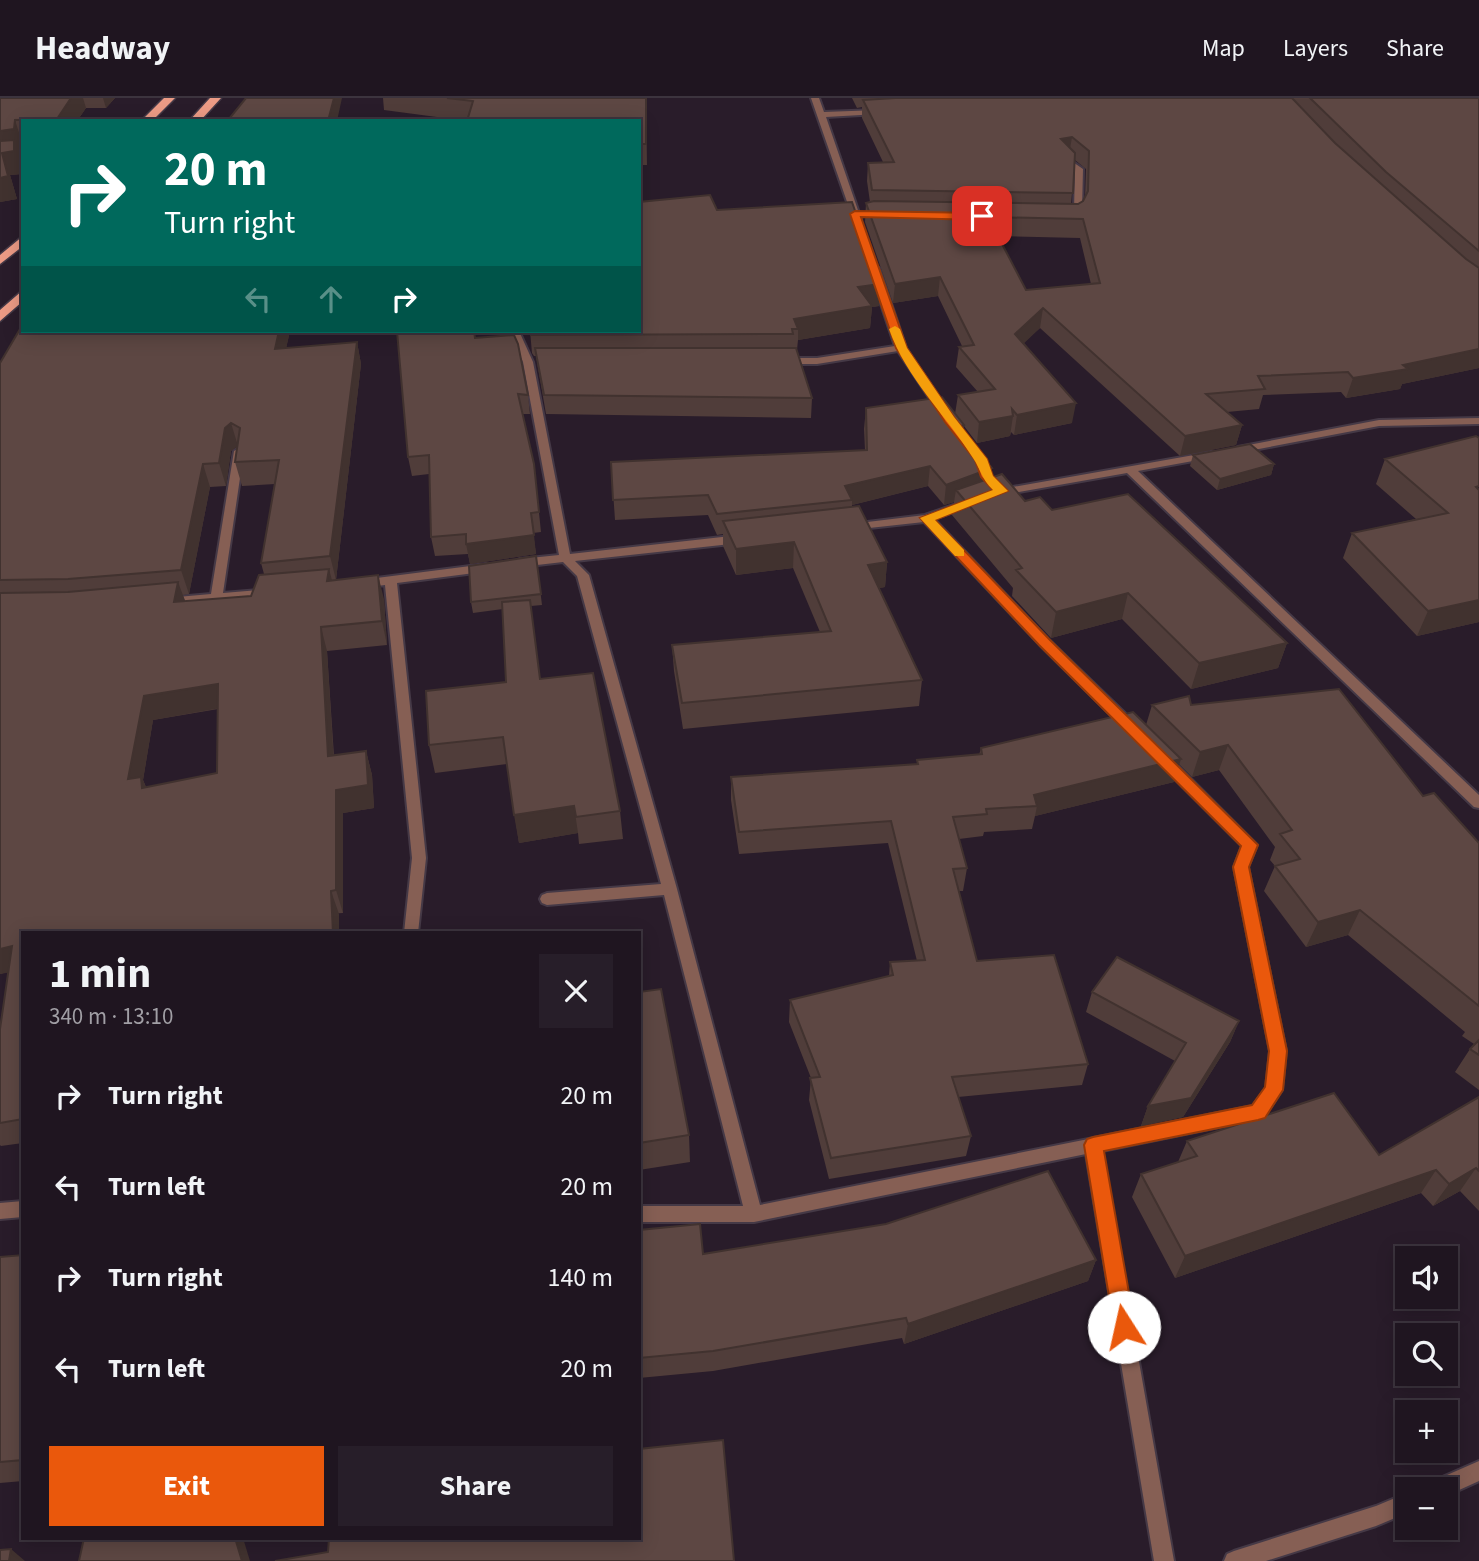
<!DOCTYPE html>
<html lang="en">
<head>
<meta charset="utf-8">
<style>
	body { margin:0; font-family:"Source Sans 3",sans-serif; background:#271e29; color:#f1f3f6; height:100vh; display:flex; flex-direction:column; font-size:26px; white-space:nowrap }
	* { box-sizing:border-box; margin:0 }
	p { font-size:23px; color:#a19fa5 }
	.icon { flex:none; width:38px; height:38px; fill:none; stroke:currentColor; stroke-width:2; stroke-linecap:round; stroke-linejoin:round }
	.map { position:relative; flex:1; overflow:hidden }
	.side { position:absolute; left:21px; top:833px; width:620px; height:609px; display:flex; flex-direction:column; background:#1f1520; border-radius:0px; box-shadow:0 4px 18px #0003,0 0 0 2px #3c343e }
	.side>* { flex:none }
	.hud { position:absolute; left:21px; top:21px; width:620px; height:214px; border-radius:0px; box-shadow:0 4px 18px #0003,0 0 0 2px #3c343e; background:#00695c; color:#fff; overflow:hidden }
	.fabs { position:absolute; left:1395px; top:1148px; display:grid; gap:14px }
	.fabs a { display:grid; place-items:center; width:63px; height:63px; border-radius:0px; background:#1f1520; box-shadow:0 4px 18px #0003,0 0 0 2px #3c343e; font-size:35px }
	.pin { position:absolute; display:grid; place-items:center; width:60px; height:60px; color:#fff; margin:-30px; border-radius:14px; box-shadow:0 4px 10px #0006 }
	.me { position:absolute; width:77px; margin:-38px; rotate:350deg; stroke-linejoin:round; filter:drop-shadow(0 0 5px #0008) }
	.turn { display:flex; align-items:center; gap:24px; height:147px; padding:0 28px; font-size:32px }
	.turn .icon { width:91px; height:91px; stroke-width:2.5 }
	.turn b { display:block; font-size:49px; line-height:60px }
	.lanes { display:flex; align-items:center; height:66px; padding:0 28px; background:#0003; justify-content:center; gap:35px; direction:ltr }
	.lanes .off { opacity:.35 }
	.round { display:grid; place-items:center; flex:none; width:74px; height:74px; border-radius:0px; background:#271e29 }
	.summary { display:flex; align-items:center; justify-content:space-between; height:119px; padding:0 28px }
	h1 { font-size:42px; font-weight:700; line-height:52px }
	.cta { display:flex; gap:14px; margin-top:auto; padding:14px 28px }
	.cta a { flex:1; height:80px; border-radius:0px; background:#ea580c; color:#fff; font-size:28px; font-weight:700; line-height:80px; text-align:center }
	.cta a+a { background:#271e29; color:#f1f3f6 }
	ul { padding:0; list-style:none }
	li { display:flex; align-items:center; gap:21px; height:91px; padding:0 28px }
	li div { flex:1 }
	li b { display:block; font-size:26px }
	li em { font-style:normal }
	header { display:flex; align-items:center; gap:42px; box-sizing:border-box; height:98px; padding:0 35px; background:#1f1520; border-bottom:2px solid #3c343e }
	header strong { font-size:33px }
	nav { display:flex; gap:38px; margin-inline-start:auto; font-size:24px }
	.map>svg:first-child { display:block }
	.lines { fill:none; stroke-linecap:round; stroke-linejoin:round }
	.street-casing { stroke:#453946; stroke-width:4 }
	.primary-casing { stroke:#453946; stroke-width:3 }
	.street { fill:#865f54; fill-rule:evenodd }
	.primary { fill:#ec9b85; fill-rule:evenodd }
	.wall { fill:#503d3a; fill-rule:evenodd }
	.shaded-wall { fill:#41322f }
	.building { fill:#5d4743; stroke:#41322f; stroke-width:2; fill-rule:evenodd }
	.route { fill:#ea580c; stroke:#983908; stroke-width:2 }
	.slow { fill:#f59e0b }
</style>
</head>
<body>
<header>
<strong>Headway</strong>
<nav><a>Map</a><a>Layers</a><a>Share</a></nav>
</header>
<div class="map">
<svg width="1479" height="1463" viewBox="0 0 1479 1463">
	<rect width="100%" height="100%" fill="#291c2a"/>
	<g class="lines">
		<!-- street casing -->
		<g class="street-casing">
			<path id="street" d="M811,0H819L824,14L878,12L882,14L878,16L826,19L861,121L860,123L853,121Z
				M1064,58L1083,71L1082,112L1072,122L1068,119L1074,112L1075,72L1061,63V59Z
				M874,167L879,170L906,250L949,314L948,316H940L898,253L817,266H781L776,263L781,260H817L895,248L869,170Z
				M509,233H519L533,264L570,456L740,437L746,441L740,445L575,463L589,477L677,791L760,1107L1253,1008L1266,990L1270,953L1234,769L1242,748L1159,665L1157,662L1159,659H1169L1257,747L1248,769L1286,953L1282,992L1264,1019L1258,1021L1102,1053L1174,1463H1154L1086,1056L754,1124H639V1108H743L664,797L547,807L542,805L540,801L542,797L547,795L661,786L577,478L563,464L520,469L514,465L520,461L559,457L523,264Z
				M1479,320V326L1379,328L1238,355L1233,352L1238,349L1379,322Z
				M239,350L244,353L223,495L271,491L277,495L271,499L162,507L160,504L162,501L166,500L211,496L234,353Z
				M1211,354L1215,355V359L1138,373L1479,697V710L1474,709L1127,375L996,398L990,395L996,392Z
				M971,401L977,404L975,406L934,421L1048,541L1135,625L1137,628L1135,631H1125L1040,547L924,424L851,432L845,429L851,426L925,417Z
				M486,466L492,470L490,473L397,485L426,760L418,835H404L412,760L385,487L361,490L355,486L361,482Z
				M23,1103V1119L0,1121V1105Z
				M1479,1363V1383L1446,1398V1391H1428L1431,1384Z
				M1407,1395V1415L1376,1428L1266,1463H1224L1227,1456L1234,1453L1376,1408Z"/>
		</g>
		<!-- primary casing -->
		<g class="primary-casing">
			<path id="primary" d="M164,0H175L152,23H141Z
				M210,0H221L200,23H189Z
				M23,138V148L0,166V157Z
				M23,192V203L0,223V212Z"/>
		</g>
		<!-- street -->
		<use href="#street" class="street"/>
		<!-- primary -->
		<use href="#primary" class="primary"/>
	</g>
	<!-- wall -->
	<path class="wall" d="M0,0H115L106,10H86L77,23H23L22,53L19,54L22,64V76L10,77L17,101L0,104Z
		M380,0H646L647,67H639V23H467L384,12L383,0Z
		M852,0H1479V270L1402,286L1400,291L1346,300L1341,294L1263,297L1259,311L1227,314L1242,327L1236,347L1180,358L1040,230L1023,245L1072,325L1014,337L1011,334L1010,338L977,345L964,328L963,335L991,379L1025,403L1052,412L1287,545L1278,570L1191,591L1122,521L1051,540L1012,498L1013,490L952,417L954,404L944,407L928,388L852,407V409L887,464L885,489L879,490L922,582L919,608L683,631L674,573L672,547L820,534L793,470L736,477L723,448V436L717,437L708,417L615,422L611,364L865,352L864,331L866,310L955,316L958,297L978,294L956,269L959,249L962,248L938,198L893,205L865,124L866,105L870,104L867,83L868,65L883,64L862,20V9L857,10ZM1075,62L1086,71L1085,99L1083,103L1078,106H1071ZM998,138L1080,140L1091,186L1026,192Z
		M717,112L879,208L872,209L870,230L798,242L797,252L812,300L811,320L546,316L536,258H534L532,255L530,233H639Z
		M23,233H290L286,250L357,244L361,266L336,482L384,501L387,547L327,553L334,658L366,653L372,677L374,710L343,715V815L23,835V1045L1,1048L0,1047V931L8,874L0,876V265ZM237,348L235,364L242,388L275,386L261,465L264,476L251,498L185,503L183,497L189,496L210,389L226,388L231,353ZM218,611L217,675L146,689L143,682L153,622Z
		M475,240L528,297L530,316H522L534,366L541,434L533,435L536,456L470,466L468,456L435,458L431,439L429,376L412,378L408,359Z
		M1476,338L1479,524L1417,538L1343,460L1352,435L1416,421L1376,386L1385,361Z
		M1193,357L1274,366L1271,377L1217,392L1190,368Z
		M536,458L542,507L531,508L540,581L620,713L623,741L579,746L578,735L519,745L507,666L435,675L429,647L506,584L503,511L473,515L471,504Z
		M1152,607H1191L1423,698L1479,745V992L1455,974L1470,951L1474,946L1462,938L1465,934L1348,837L1306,849L1264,793L1275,768L1270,762L1275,749L1219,672L1192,679L1179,666L1174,684L1035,718L1032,731L984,734L983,738L959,741L967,770L963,793H959L977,863L1088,966L1082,987L958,999L971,1038L966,1058L829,1081L809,1002L811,980L789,924L790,902L889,878L890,864L917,863L888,745L739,756L731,702V679L917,666V662L979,657L981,650L1146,627Z
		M639,894L689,1037L690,1064L639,1072Z
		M1092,894L1239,923L1230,944L1183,1019L1141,1028L1148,1008L1175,963L1086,914Z
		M1479,999V1113L1460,1093L1433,1108L1421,1095L1175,1180L1132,1099L1141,1076L1178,1064L1187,1043L1379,1057Z
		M639,1132L703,1156L1096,1162L1088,1183L904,1246L902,1240L713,1273L639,1280Z
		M23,1157V1383L0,1385V1159Z"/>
	<!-- shaded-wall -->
	<path class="shaded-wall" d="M71,0H83L86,10L77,23H57V21Z
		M103,0H115L106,10Z
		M334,0H342L337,23H328Z
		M15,22L22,44V53L19,54L22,64V76L10,77L17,101L0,104V33Z
		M1072,39L1069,57L1061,41Z
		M940,179L938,198L893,205L895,186Z
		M880,186L879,208L872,209L870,230L798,242V231L794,221L858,189Z
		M1043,210L1040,230L1013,256L1015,236Z
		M279,233H290L281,274L275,251Z
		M357,244L361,266L336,482L330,458Z
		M1479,251V270L1402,286L1400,291L1346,300L1353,280L1403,267Z
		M1076,305L1072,325L1014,337L1017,317Z
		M1013,318L1010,338L977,345L979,324Z
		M231,325L238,348L231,353L226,388L219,365L225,330Z
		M964,327L961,348L958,329Z
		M1242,327L1236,347L1180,358L1185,338Z
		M203,366L210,389L189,496L181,472Z
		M1274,366L1271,377L1217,392L1220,381Z
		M930,368L928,388L852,407V402L845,388Z
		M992,370L989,391L956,392L954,404L944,407L946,387Z
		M534,437L536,456L470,466L466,446Z
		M794,444L793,470L736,477V451Z
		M887,464L885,489L866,493L868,467Z
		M329,471L335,494L327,483Z
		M378,477L384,501L387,547L382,523Z
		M178,484L187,508L174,504Z
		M1128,495L1122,521L1051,540L1056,514Z
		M1479,502V524L1417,538L1428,513Z
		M321,529L327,553L335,682L328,658Z
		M1287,545L1278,570L1191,591L1199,565Z
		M218,586L226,609L153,622L143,682L151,702L128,681L144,598Z
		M1228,647L1219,672L1192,679L1200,654Z
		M366,653L372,677L374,710L343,715V815L336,792V692Z
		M1181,661L1174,684L1035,718L1037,708L1034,697Z
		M574,708L578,735L519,745L514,717Z
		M331,793L339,816V835H333Z
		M1360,812L1348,837L1306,849L1318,824Z
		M12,848L23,872L0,876V851Z
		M1239,923L1230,944L1183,1019L1141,1028L1148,1008Z
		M1476,1070L1460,1093L1433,1108L1449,1086Z
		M1436,1072L1421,1095L1175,1180L1185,1158Z
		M1096,1162L1088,1183L904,1246L908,1226Z
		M235,1440H243L250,1463H242Z
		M11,1451L25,1463H9Z"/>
	<!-- building -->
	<path class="building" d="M0,0H71L57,21L15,22L14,31L0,33Z
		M246,0H334L328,23H204L207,20L229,21Z
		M447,0H646V46H639V23H467L473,3Z
		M895,0H1292L1335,45L1466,161L1479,170V251L1403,267L1408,271L1353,280L1348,274L1258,278L1265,291L1206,296L1242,327L1185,338L1043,210L1015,236L1076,305L1017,317L1012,311L1013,318L979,324L958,297L995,291L959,249L974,247L940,179L895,186L866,105L874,103L1078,106L1083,103L1088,93L1089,53L1072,39L1061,41L1075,55L1073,95L872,92L868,65L894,64L863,2ZM988,119L1083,121L1100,185L1026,192Z
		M1310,0H1479V153L1386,74Z
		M14,42V53L2,55L8,78L0,80V43Z
		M710,97L717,112L852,104L880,186L858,189L872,208L794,221L798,231H792L793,236L531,237L530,233H639V104Z
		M23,226V233H279L275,251L357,244L330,458L261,465L279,362L235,364L240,330L231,325L225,330L219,365L203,366L181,472L68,481L0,482V265Z
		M397,233H474L475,240L514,237L518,246L528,297L518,296L534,366L539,414L531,415L534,437L466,446V436L431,439L429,357L408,359Z
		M535,250H796L812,300L544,297Z
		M942,299L964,327L958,329L992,370L946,387L930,368L845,388L852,402L717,416L708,397L613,402L611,364L867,352L866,310Z
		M1476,338L1479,340V388L1476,389L1479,392V502L1428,513L1352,435L1448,415L1385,361Z
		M1250,346L1274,366L1220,381L1193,357Z
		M1002,376L1025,403L1040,399L1052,412L1128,396L1287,545L1199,565L1128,495L1056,514L1016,472L1022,470L956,392Z
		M859,408L887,464L868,467L922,582L682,605L672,547L831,533L794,444L736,451L723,423Z
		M536,458L541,496L471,504L469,468Z
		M329,471L327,483L378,477L382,523L321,529L328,658L366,653L368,687L336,692V792L331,793L333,835H23V1021L0,1025V931L12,848L0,851V495L68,494L178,484L174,504L251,498L259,477ZM218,586L217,675L142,690L141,679L128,681L144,598Z
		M530,502L540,581L593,575L620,713L576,719L574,708L514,717L503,639L429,647L426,593L506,584L502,504Z
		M1339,591L1423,698L1434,695L1479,745V908L1360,812L1318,824L1275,768L1300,761L1280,736L1292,732L1228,647L1200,654L1152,607L1189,598L1191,607Z
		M1133,614L1181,661L1034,697L1037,708L986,711L987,716L953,719L967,770L953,771L977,863L1054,857L1088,966L952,979L971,1038L831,1060L810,980L820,979L790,902L893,877L890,864L925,862L891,723L739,734L731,679L918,666L917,662L982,656L981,650Z
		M1117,859L1239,923L1191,1000L1148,1008L1186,945L1092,894Z
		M661,891L689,1037L639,1045V894Z
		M1479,942V957L1470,951Z
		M1334,995L1379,1057L1479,999V1073L1476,1070L1449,1086L1436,1072L1185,1158L1141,1076L1197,1058L1187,1043Z
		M1048,1073L1096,1162L908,1226L906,1220L713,1253L639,1260V1132L700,1126L703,1156L886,1126Z
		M23,1157V1362L0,1364V1159Z
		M723,1342L734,1463H275L328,1454L329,1440H639V1351Z
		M84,1440H235L242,1463H79Z
		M11,1451L9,1463H0V1452Z"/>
	<!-- route -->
	<path class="route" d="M855,113L982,115L988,118L982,122L861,119L907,250L954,319L987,361L993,378L1008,393L935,422L1049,541L1258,747L1249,769L1287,953L1283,992L1265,1020L1258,1022L1104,1053L1135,1229L1131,1236L1124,1239L1117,1236L1114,1229L1084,1047L1087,1041L1093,1039L1252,1007L1265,989L1269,953L1233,769L1241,748L1039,547L920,420L993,392L981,379L975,362L945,324L896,250L850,116Z"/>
	<!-- slow -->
	<path class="slow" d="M895,228L900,231L907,250L954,319L987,361L993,378L1008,393L935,422L964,452V458H955L920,420L993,392C981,380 981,372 973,360C946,317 906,280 889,231Z"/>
</svg>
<div class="fabs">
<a><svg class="icon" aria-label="sound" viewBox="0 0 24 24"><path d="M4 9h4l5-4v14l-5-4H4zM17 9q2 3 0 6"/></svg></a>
<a><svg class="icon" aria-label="search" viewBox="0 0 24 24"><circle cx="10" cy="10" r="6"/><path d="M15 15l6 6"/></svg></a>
<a>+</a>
<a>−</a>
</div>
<div class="pin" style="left:982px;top:118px;background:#d93025"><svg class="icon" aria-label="arrive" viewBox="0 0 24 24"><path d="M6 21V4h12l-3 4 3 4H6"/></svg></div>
<svg class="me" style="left:1124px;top:1229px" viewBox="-20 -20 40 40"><circle r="19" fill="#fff"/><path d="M0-13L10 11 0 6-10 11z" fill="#ea580c"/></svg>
<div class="hud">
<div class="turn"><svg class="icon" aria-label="right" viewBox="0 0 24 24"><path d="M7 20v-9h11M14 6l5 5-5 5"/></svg><div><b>20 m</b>Turn right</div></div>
<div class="lanes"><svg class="icon off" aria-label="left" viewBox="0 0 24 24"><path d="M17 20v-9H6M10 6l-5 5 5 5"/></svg><svg class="icon off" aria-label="ahead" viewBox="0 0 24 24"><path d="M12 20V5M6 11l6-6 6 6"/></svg><svg class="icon" aria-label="right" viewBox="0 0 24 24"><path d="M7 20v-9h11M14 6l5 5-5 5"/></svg></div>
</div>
<section class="side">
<div class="summary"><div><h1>1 min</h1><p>340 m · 13:10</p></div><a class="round"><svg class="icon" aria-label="close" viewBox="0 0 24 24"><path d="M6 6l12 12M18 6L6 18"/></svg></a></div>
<ul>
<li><svg class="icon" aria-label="right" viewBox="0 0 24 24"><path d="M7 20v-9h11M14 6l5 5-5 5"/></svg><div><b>Turn right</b></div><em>20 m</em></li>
<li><svg class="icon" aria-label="left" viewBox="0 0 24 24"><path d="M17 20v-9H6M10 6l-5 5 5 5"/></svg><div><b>Turn left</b></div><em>20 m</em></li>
<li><svg class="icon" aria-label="right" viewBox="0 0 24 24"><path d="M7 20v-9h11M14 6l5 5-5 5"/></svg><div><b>Turn right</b></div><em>140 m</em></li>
<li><svg class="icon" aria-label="left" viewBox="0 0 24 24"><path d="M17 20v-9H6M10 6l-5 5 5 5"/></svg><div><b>Turn left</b></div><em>20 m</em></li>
</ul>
<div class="cta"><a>Exit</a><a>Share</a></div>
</section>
</div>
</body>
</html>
